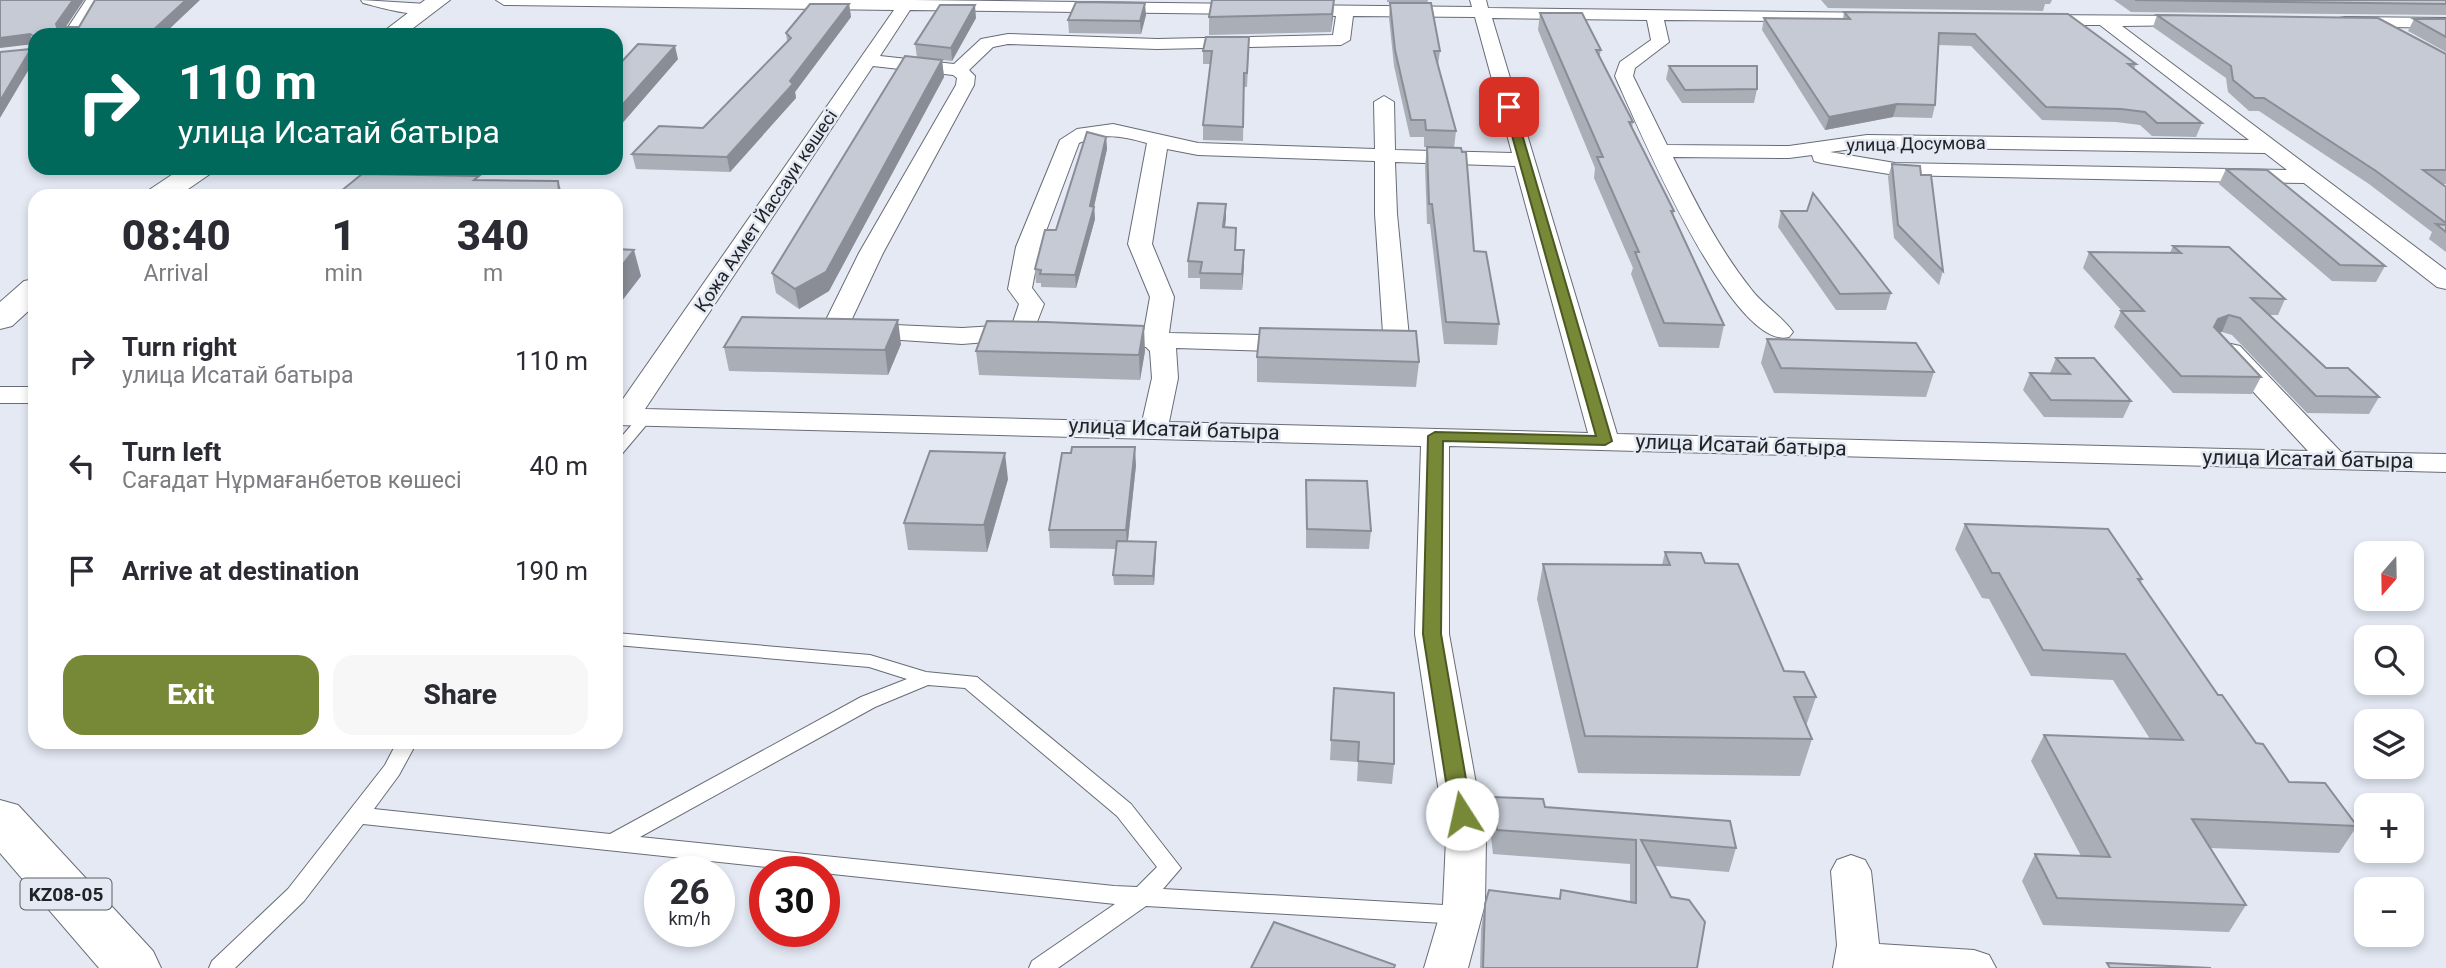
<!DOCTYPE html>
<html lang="en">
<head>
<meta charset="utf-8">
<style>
	body { margin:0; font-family:Roboto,sans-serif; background:#f7f7f7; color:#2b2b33; height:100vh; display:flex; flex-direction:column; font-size:26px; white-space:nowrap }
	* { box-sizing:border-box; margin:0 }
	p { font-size:23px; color:#7c7c81 }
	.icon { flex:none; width:38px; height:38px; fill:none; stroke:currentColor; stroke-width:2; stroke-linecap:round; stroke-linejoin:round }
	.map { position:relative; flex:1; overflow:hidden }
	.details { position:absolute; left:28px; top:189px; width:595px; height:560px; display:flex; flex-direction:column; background:#fff; border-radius:21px; box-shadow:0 4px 10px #0003 }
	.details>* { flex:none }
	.banner { position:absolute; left:28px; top:28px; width:595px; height:147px; border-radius:21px; box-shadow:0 4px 10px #0003; background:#00695c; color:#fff; overflow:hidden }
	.needle { width:46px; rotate:200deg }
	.controls { position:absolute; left:2354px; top:541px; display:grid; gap:14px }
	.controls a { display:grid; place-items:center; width:70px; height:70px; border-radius:14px; background:#fff; box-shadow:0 4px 10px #0003; font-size:35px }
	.speed { position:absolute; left:644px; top:856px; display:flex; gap:14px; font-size:35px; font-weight:700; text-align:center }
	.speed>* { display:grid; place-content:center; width:91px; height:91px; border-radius:50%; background:#fff; box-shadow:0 4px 10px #0003; line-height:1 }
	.speed small { font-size:18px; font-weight:400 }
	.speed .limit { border:10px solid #d22; background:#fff; color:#111 }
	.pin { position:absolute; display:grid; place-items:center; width:60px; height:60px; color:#fff; margin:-30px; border-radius:14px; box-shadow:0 4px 10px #0006 }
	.me { position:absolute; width:77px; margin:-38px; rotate:350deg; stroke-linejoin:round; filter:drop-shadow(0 0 5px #0008) }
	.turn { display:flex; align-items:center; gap:24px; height:147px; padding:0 35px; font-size:32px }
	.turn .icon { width:91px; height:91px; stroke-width:2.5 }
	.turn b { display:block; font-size:49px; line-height:60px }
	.eta { display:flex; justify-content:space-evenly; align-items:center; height:119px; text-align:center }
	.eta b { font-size:42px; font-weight:800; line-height:49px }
	.action { display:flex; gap:14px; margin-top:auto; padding:14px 35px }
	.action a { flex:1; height:80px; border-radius:21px; background:#778837; color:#fff; font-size:28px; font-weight:800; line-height:80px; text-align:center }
	.action a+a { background:#f7f7f7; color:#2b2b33 }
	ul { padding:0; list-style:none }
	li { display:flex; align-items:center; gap:21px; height:105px; padding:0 35px }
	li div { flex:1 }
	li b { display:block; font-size:26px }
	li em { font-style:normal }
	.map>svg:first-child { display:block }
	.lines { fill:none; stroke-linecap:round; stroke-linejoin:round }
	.service-casing { stroke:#686c76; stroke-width:2 }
	.minor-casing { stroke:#686c76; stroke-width:2 }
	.primary-casing { stroke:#686c76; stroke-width:2 }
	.service { fill:#fff; fill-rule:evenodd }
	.minor { fill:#fff; fill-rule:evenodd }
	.primary { fill:#fff; fill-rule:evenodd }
	.wall { fill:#a9aeb7 }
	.shaded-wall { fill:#8a8d95 }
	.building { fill:#c5cad5; stroke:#8a8d95; stroke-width:2 }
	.route { fill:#778837; stroke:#4d5824; stroke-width:2 }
	.labels { text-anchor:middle; stroke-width:5; stroke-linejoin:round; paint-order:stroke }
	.far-street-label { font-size:18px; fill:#212327; stroke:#e4e9f4 }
	.shield { fill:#e4e9f4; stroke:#5c5e64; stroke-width:2 }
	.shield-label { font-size:19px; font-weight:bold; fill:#212327 }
	.street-label { font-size:21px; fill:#212327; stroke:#e4e9f4 }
</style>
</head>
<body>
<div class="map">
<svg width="2446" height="968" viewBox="0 0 2446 968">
	<rect width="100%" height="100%" fill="#e4e9f4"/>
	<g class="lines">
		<!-- service casing -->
		<g class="service-casing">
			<path id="service" d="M646,413L653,417L621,455L616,457V443L641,414Z
				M616,633L870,655L926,672L977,677L1131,804L1181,868L1163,889L1461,906L1469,909L1472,915L1469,921L1461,924L1146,906L1058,968H1029L1032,961L1115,904L363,824L304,901L235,968H209L212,961L288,889L385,765L397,742H417L399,775L374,809L610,834L861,697L907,679L869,667L616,645ZM928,685L965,688L1117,816L1157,867L1137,887L1114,886L640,837L875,707Z"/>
		</g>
		<!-- minor casing -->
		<g class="minor-casing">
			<path id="minor" d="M86,0H102L81,35H63Z
				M361,0L427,4L435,9C424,21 379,7 363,3Z
				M496,0H914L1249,4L1257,9L1249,14L910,10L880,56L954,64L981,39L1008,34L1157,39L1333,35L1336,16L1286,14L1284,10L1286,6L1292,5L1472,7L1470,0H1486L1488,8L1882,13L1888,14L1890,18L1888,22L1664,20L1669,42L1635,68L1633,76L1667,145L1789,146L1867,135L2249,140L2100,25H2034L2026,20L2034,15L2194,16L2202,21L2200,25L2122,26L2446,270V289L2437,287L2304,183L1895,175L1821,163L1814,161L1812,155L1789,158L1673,157C1696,203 1719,249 1751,289C1763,305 1782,316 1793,332L1789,337C1732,352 1636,122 1615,76L1620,62L1651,40L1647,20L1492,18L1617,434L2308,451L2222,358L2218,352L2222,346L2231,344L2240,346L2341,452L2446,454V472L1449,446V634L1486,839L1485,904L1468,968H1424L1443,904L1446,839L1415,634L1421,446L616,425V409L894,10L504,5ZM1353,16L1475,17L1512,153L1395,150L1394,102L1384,96L1374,102L1375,149L1198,143L1113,124L1077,129L1060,140L1016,247L1008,289L1019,304L1012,325L962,328L850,323L883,253L974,85L975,76L969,70L993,47L1008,44L1157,49L1341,45L1350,40ZM873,66L953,75L957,78L956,85L859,253L821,330L825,335L962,344L1024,339L1055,345L1064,342L1068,337L1064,332L1038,326L1037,322L1044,304L1032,288L1040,247L1079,143C1102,132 1123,136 1147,143L1128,244L1150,297L1144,331L1096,333L1092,338L1096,343L1146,347L1150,351L1152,378L1142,422L645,409ZM1867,147L2265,153L2287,170L1895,163L1830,152ZM1167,149L1198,155L1375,161V214L1383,333L1354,340L1350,345L1354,350L1371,353L1405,342L1409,337L1397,214L1395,162L1515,166L1588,433L1169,422L1178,378L1176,348L1300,352L1309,349L1313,344L1309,339L1300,336L1169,333L1174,297L1152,244Z
				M2345,17L2446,18V28L2339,26L2337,22L2339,18Z
				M0,387H35V403H0Z
				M1851,855L1865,860L1871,871L1879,944L1974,950L1989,955L1996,968H1833L1837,945L1831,871L1837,860Z"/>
		</g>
		<!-- primary casing -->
		<g class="primary-casing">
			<path id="primary" d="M425,0H450L404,35H379Z
				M182,168H214L210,174L178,196H145L149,190Z
				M35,279V305L12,326L0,329V302L24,281Z
				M0,800L18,805L153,951L161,968H99L0,853Z"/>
		</g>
		<!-- service -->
		<use href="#service" class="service"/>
		<!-- minor -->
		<use href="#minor" class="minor"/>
		<!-- primary -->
		<use href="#primary" class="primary"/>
	</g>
	<!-- wall -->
	<path class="wall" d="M1334,0L1331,32L1209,35V17Z
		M1387,0H1428L1427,3L1440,51L1438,65L1456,131L1454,148L1474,251L1499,324L1497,345L1444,344L1430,224H1427L1425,166L1427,147H1424V137H1410L1394,66L1389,18L1390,3H1422L1387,2Z
		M1821,0H2052L2050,4H2045L2043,11L1828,8Z
		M2114,0H2446V15L2131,12Z
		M849,4L851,17L795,92L796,98L730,172L636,169L632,154L703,128L787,41L786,33Z
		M1844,12L2068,14L2136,64L2134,69L2202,123L2196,137L2152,136L2140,125L2116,122L2042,120L1971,46L1938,45L1935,105L1932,118L1893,117L1825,130L1762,30L1764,18L1843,19Z
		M1540,13L1601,50L1599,58L1633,122L1632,128L1674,211L1673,216L1724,325L1719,348L1659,347L1631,274L1633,268L1594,178L1595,168L1538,30Z
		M1146,15L1141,34L1069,33L1068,20Z
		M2157,15L2446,54V184H2441L2446,187V252L2429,239L2432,232L2369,184L2259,111H2249L2228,92L2226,78L2153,27Z
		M976,18L952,61L917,57L915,44Z
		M2414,19H2446V52L2408,31Z
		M1249,50L1247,87H1244L1243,141L1203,140V125L1211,64H1203V51Z
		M678,59L619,127H616V68Z
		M942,60L944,77L829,291L799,309L776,293L772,273Z
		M1669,66L1757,89L1754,103H1682L1666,79Z
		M1106,137L1107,149L1094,207L1095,219L1076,288L1041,287V283H1036L1035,269Z
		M1892,164L1943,271L1939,285L1894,238L1888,177Z
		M2226,169L2385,266L2376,282L2332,281L2219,184Z
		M1226,204L1225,227L1235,250H1244V266L1242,290L1200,289V278H1188V261Z
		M1781,211L1891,293L1886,310H1836L1778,227Z
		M2173,246L2285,299L2278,315H2270L2326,368L2379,397L2369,414L2307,413L2232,335L2222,332H2219L2261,377L2252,394L2173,393L2114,327L2121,311H2122L2083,268L2089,252L2170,253Z
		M616,249L641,276L621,302H616Z
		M1767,339L1934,372L1926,397L1774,393L1761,363Z
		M901,344L888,375L729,371L724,347Z
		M976,351H1145L1140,380L979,375Z
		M1257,357L1419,362L1416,387L1257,382Z
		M2056,358L2131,401L2123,418L2044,417L2023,390L2030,373H2050Z
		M1136,465L1128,541L1156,551L1154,585H1114L1113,575L1116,549L1050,548L1049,530Z
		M1008,479L987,552L908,550L904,523Z
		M1306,480L1371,531L1369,549L1306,548Z
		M1965,524L2142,579L2141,583L2218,695L2256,743L2289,782L2357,826L2339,853L2210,848L2246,905L2229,932L2043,925L2022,881L2035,854L2081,856L2031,761L2044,735L2150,739L2113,680L2031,676L1989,599L1982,598L1955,549Z
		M1665,552L1705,563L1784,671L1816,697L1806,726L1812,739L1800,776L1578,773L1537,599L1543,564L1662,565Z
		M1334,688L1394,764L1392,784L1357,781L1358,762L1330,760Z
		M1492,797L1545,807L1736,848L1729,872L1655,866L1697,968H1480L1481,929L1485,904L1559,899L1561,890L1630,902V864L1493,854L1489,821Z"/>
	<!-- shaded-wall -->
	<path class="shaded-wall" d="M73,0H84L61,34L57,27L56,24Z
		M186,0H200L163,35H127Z
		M1334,0L1333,18L1331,32L1332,14Z
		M1145,3L1146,15L1141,34L1140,21Z
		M849,4L851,17L795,92L796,98L730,172L727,157L790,81Z
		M975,5L976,18L952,61L951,48Z
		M30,34L34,42L35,41V49L33,45L34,44L0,48V38Z
		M675,46L678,59L619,127L616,112Z
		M31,49L35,59L0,118V101Z
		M942,60L944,77L829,291L799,309L795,289Z
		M1897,104L1893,117L1825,130L1829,117Z
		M1106,137L1107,149L1092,215L1094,207L1095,219L1076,288L1075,275Z
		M558,181L563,196H540Z
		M1226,204V219L1223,243V227Z
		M634,250L641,276L621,302L616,283V273Z
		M1244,250V266L1242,290V274Z
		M2229,315L2222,332L2210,335L2218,319Z
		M898,320L901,344L888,375L885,350Z
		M1144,326L1145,351L1140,380L1139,355Z
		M1135,447L1136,465L1127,549L1126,530Z
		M1005,453L1008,479L987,552L984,525Z
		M1156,542V551L1154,585L1153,576Z"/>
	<!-- building -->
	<path class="building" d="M0,0H73L56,24L57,27H79L95,0H186L150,33L127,35H35V41L33,45V36L30,34L0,38Z
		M1212,0H1334L1332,14L1209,17Z
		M2135,0H2446V4Z
		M1076,2L1145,3L1140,21L1068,20Z
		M1390,3H1431L1440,51H1434L1456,131L1426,130L1425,120H1411L1395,50Z
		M810,4H849L790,81L793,84L727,157L632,154L659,126L703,128L791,38L786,33Z
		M940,5H975L951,48L915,44Z
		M1844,12L2068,14L2136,64H2128L2202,123H2157L2145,112L2121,109L2046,107L1975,34L1939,33L1935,105L1897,104L1829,117L1764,18L1850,19Z
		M1540,13H1582L1601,50H1596L1633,122H1629L1674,211H1671L1724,325L1664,323L1635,252H1639L1597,157H1603Z
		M2157,15L2378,18L2446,54V170H2423L2446,187V223L2376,171L2264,98H2255L2233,80L2231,66Z
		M2414,19H2446V37Z
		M1206,37H1249L1247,73H1244L1243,127L1203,125L1212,51H1203Z
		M638,44L675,46L616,112V68Z
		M31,49L0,101V52Z
		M905,56L942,60L826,272L795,289L772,273Z
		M1669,66H1757V89L1685,90Z
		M1087,132L1106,137L1090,206L1094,207L1075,275L1040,274L1041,270L1035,269L1045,230H1056Z
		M1427,147L1461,148L1462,152H1466L1474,251L1486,252L1499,324L1446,322L1432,204H1429Z
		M1892,164L1920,166L1921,175H1931L1943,271L1898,225Z
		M2226,169L2267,170L2385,266L2340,265Z
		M362,174L479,176L474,180L558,181L559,192L540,196H335Z
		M1813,193L1891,293L1840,294L1781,211H1807Z
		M1198,203L1226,204L1223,227L1236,228L1235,250H1244L1242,274L1200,273L1202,262L1188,261Z
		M2436,224L2446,225V232Z
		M2173,246L2229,247L2285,299L2251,298L2326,368H2348L2379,397L2316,396L2240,318L2229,315L2218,319L2214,327L2261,377L2181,376L2121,311H2144L2089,252L2181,253Z
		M616,249L634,250L616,273Z
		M742,317L898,320L885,350L724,347Z
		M987,321L1046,322L1144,326L1139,355L976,351Z
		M1260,328L1416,331L1419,362L1257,357Z
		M1767,339L1916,343L1934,372L1781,368Z
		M2056,358H2094L2131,401L2051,400L2030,373L2070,374Z
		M1072,447H1135L1126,530H1049L1062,453H1071Z
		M930,451L1005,453L984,525L904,523Z
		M1306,480L1367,481L1371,531L1307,529Z
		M1965,524L2108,529L2142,579H2138L2218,695H2222L2256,743L2263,744L2289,782L2325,783L2357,826L2192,819L2246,905L2057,898L2035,854L2110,857L2044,735L2183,740L2125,654L2043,650L1999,573H1992Z
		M1117,541L1156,542L1153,576L1113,575Z
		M1665,552L1701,553L1705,563L1738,564L1784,671L1804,672L1816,697H1794L1812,739L1585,736L1543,564L1670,565Z
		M1334,688L1394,693V764L1358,761L1359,742L1331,740Z
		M1492,797L1543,799L1545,807L1730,821L1736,848L1641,840L1671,897L1689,900L1705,922L1697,968H1483L1485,904L1489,890L1560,899L1561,890L1636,903V840L1497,830Z
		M1274,922L1395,965L1394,968H1251Z
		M2107,963L2211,968H2110Z"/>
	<!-- route -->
	<path class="route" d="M1509,104L1514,107L1612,441L1605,445L1443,441L1441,634L1472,814L1469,819L1462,822L1454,819L1451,814L1423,634L1428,436L1435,432L1596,436L1504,107Z"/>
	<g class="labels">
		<!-- far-street labels -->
		<g class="far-street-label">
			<text transform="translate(1916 144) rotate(-1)" y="6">улица Досумова</text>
			<text transform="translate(766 211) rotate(-56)" y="6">Қожа Ахмет Йассауи көшесі</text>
		</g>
		<!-- shield labels -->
		<rect class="shield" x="20.5" y="878.5" width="91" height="31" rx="5"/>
		<g class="shield-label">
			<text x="66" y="901">KZ08-05</text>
		</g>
		<!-- street labels -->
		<g class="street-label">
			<text transform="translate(1174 429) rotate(2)" y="7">улица Исатай батыра</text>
			<text transform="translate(1741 445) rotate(2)" y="7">улица Исатай батыра</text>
			<text transform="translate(2308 459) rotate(1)" y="7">улица Исатай батыра</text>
		</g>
	</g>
</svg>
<div class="controls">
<a><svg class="needle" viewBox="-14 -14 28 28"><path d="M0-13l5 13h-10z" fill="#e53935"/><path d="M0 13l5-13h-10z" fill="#7c7c81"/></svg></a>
<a><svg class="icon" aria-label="search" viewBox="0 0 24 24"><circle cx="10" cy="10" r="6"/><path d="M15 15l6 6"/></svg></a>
<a><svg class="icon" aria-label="layers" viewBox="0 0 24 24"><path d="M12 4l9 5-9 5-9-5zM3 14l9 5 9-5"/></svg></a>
<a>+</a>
<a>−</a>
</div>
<div class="speed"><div>26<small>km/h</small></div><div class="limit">30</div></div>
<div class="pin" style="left:1509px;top:107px;background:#d93025"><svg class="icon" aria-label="arrive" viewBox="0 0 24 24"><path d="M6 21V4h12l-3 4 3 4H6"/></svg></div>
<svg class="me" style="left:1462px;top:814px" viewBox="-20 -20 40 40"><circle r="19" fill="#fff"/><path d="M0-13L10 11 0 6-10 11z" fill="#778837"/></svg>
<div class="banner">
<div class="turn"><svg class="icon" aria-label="right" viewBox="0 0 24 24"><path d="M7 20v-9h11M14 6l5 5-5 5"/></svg><div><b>110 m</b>улица Исатай батыра</div></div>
</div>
<section class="details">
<div class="eta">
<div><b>08:40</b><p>Arrival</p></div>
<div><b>1</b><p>min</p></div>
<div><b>340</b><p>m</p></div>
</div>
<ul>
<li><svg class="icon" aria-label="right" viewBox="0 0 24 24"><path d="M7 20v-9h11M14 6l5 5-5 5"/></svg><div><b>Turn right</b><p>улица Исатай батыра</p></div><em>110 m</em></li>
<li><svg class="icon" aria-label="left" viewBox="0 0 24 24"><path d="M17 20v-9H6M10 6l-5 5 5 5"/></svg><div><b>Turn left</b><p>Сағадат Нұрмағанбетов көшесі</p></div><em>40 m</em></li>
<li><svg class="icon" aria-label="arrive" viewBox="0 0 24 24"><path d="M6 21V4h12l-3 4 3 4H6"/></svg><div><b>Arrive at destination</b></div><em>190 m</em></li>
</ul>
<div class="action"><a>Exit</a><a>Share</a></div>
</section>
</div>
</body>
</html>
